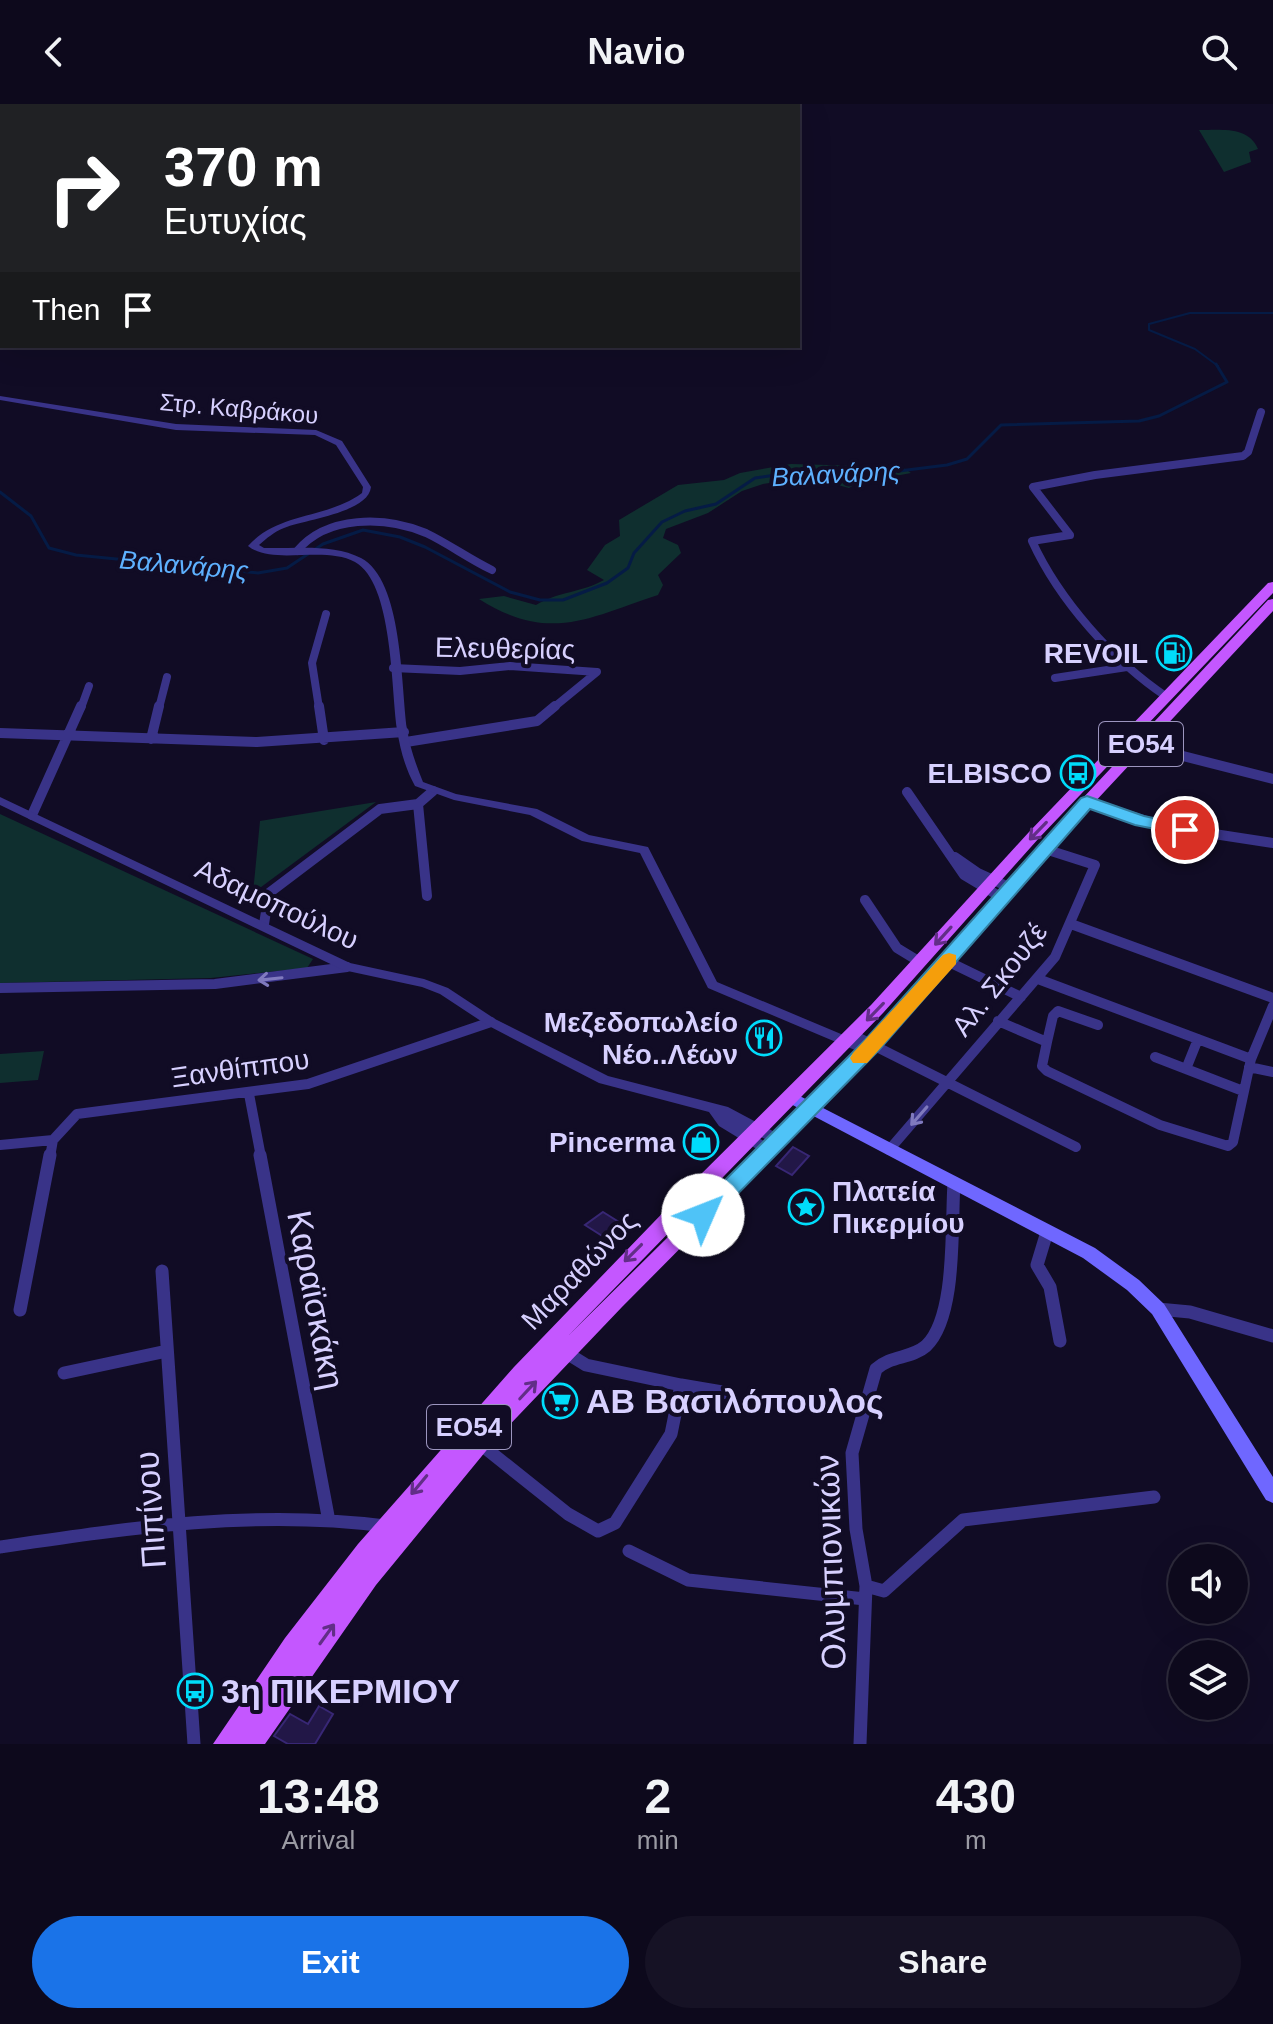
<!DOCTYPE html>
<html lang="en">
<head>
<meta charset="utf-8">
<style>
	body { margin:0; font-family:Helvetica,sans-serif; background:#161225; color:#f1f3f6; height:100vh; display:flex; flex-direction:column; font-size:30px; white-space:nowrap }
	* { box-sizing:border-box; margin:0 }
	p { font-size:26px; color:#9a9aa3 }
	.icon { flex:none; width:44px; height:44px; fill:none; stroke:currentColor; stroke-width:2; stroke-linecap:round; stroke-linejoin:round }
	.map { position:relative; height:1640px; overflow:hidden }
	.details { display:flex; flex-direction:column; background:#0d091c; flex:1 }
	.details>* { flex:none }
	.guide { position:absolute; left:0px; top:0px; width:800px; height:244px; box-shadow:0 8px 32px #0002,0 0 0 2px #2d2a3b; background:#202124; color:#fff; overflow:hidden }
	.buttons { position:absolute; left:1168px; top:1440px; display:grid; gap:16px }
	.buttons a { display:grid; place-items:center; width:80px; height:80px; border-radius:50%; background:#0d091c; box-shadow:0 8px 32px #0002,0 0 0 2px #2d2a3b; font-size:40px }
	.pin { position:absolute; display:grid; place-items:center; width:68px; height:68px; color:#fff; margin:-34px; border:4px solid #fff; border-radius:50%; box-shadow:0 2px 8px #0007 }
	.me { position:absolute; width:88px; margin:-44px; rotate:46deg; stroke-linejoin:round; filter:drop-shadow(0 0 6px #0008) }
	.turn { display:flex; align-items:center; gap:28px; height:168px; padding:0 32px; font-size:36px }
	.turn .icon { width:104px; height:104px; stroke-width:2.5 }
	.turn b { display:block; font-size:56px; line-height:68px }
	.then { display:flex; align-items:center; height:76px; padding:0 32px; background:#0003; gap:16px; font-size:30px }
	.eta { display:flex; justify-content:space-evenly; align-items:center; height:136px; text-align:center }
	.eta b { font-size:48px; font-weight:700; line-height:56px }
	.button { display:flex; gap:16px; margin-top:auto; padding:16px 32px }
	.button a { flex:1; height:92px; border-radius:48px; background:#1a73e8; color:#fff; font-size:32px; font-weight:700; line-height:92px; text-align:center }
	.button a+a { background:#161225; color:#f1f3f6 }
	header { display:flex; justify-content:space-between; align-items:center; height:104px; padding:0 32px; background:#0d091c; font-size:36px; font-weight:700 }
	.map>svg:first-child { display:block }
	.green { fill:#0f2f2f }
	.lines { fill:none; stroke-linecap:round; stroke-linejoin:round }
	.stream-far1 { stroke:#051b45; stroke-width:2 }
	.stream { stroke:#051b45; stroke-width:3 }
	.building { fill:#221747; stroke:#382775; stroke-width:2 }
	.minor-far2 { stroke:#393388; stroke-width:8 }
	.minor-far1 { stroke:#393388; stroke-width:10 }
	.minor { stroke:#393388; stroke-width:13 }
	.tertiary { fill:#393388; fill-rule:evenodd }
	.secondary { fill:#6f67ff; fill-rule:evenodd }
	.primary { fill:#c457ff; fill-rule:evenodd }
	.oneway { stroke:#622e87 }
	.oneway2 { stroke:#807abe }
	.route { fill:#4fc3f7; stroke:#337fa1; stroke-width:2 }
	.slow { fill:#f59e0b }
	.labels { text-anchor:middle; stroke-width:8; stroke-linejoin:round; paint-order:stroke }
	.far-street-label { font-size:24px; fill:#d7d0ff; stroke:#110c25 }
	.far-water-label { font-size:26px; font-style:italic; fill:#5eb1ff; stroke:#110c25 }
	.shield { fill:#110c25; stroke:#9c95be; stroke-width:2 }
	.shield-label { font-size:26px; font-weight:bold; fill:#d7d0ff }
	.street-label { font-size:28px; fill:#d7d0ff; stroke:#110c25 }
	.poi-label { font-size:28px; font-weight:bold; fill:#d7d0ff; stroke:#110c25; text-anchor:end }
	.near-street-label { font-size:34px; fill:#d7d0ff; stroke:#110c25 }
	.near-poi-label { font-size:34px; font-weight:bold; fill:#d7d0ff; stroke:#110c25; text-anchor:start }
</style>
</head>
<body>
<header><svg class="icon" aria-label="back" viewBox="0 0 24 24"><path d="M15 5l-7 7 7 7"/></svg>Navio<svg class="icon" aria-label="search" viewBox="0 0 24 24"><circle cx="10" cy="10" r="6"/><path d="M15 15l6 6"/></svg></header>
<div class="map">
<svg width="1273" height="1640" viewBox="0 0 1273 1640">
	<rect width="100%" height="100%" fill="#110c25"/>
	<!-- green -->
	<path class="green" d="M1199,26C1220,26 1249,22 1258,45L1249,48L1251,58L1224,68Z
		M791,360L902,363L911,369C890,374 867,372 849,384L838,381L834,376L818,379L788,376L763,380L742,387L708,409L666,425L663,434L678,441L681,449L658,471L663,481L658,491C590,513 550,540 479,495L504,492L536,501C557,488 583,488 604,476L587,466L605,441L620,432L619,416L678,381L724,376L740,369Z
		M376,698L253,789L260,717Z
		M0,710L313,855L307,864L211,874L0,879Z
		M44,947L38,976L0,979V950Z"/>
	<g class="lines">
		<!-- stream-far1 -->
		<path class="stream-far1" d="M1218,262L1195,245L1149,226V220L1190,209H1273"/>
		<!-- stream -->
		<path class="stream" d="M0,388L31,412L49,444L76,451L258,469L287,464L323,440L363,426L400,433L425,443L510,488L540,496H563L607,479L628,464L634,449L662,418L685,407L716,400L755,374L810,366L883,369L947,361L967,355L1001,321L1139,317L1159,312L1227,278L1216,260"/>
	</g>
	<!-- building -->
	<path class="building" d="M1176,539L1188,544L1172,561L1159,557Z
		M793,1043L809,1052L792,1071L776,1062Z
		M603,1108L630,1125L615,1140L585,1121Z
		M319,1602L333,1610L315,1640H288L274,1632L290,1610L308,1620Z"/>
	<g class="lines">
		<!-- minor-far2 -->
		<path class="minor-far2" d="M297,447C327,411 385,412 426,429C449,440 469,455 492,466
			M393,564L460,567L510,562L597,568L553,604
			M1055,574L1127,563
			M1167,593C1113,557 1059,496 1032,437L1070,431L1033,383L1095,371L1243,352L1248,348L1261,308
			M81,604L89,582
			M159,604L167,573
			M319,604L312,559L326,510"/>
		<!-- minor-far1 -->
		<path class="minor-far1" d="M319,602L324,636
			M0,629L257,638L404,628
			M151,635L159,602
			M406,638L537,617L555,602
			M1140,641L1273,675
			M907,688L964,771L1004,795
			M1087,698L1162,722L1273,739
			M418,700L427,792
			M32,711L81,602
			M955,753L978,769L1013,785
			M865,796L897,844L920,858
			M264,820L269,789L380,705L418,700L433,687
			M1071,820L1273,894
			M947,857L1021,893
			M1038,875L1251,955
			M0,884L215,880L347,863
			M998,917L1047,938L1042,962L1047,967L1160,1021L1228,1042L1233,1038L1251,955L1273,902
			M853,931L1076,1043
			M1047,938L1053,912L1058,907L1098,921
			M1155,953L1243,987
			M1249,963L1273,968
			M1186,965L1198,935
			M249,990L261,1053
			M0,1041L53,1036
			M889,1046L1055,853L1095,761L1048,746
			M50,1053L53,1036L77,1010L308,980L491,918"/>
		<!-- minor -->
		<path class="minor" d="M260,1051L328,1412
			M1047,1128L1037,1161L1050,1183L1060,1237
			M162,1167L194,1640
			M1158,1205L1190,1208L1273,1232
			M20,1206L50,1051
			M64,1269L167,1247
			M681,1281L728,1289
			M479,1339L568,1410L598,1427L615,1419L671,1330L681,1281L586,1261L565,1248
			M0,1443C129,1424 255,1405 385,1422
			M629,1447L688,1476L865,1495
			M866,1482L884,1487L963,1416L1154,1393
			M860,1640L866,1482L856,1425L852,1349L876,1265C891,1251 911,1255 926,1242C957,1213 951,1121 954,1079"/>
		<!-- tertiary -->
		<path class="tertiary" d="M0,292L176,320L316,326L342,337L371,383C368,409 306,415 284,424C274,428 267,434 259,441L264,444C294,445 333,439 361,454C403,476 401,582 407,625C410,644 416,661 423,678L456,690L537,705L589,731L648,743L717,878L872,943L873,946L872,949H862L708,884L640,749L582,737L530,711L454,696L415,682C405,664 400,645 397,625C391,584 393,479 355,458C324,441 273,462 248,442C278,408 327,415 362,389L363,383L336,341L315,331L176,326L0,296Z
			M0,693L350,859L424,875L448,884L495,915L608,972L728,1003L784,1033L786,1037L784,1041L779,1042L745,1025L773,1043L775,1047L773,1051L768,1052L719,1022L709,1008L599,979L487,921L440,890L422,883L343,866L0,701Z"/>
		<!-- secondary -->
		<path class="secondary" d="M790,987L1095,1144L1139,1176L1164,1200L1273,1373V1399L1266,1396L1152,1210L1127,1186L1083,1154L785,997L782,993L785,989Z"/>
		<!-- primary -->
		<path class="primary" d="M1273,478V489L1039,734L883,909L569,1231L861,942L1082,695L1268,496L1273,495V507L1092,701L873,950L622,1203L495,1336L376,1481L265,1640H213L285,1534L358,1440L514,1263L679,1092L871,901L1029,728L1268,479Z"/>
	</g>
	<!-- one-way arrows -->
	<defs><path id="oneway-shaft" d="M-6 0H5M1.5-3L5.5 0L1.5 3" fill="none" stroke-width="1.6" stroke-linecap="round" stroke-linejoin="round" transform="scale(2)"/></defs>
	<g class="oneway">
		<use href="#oneway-shaft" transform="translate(1038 727) rotate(134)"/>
		<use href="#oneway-shaft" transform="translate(943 832) rotate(132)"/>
		<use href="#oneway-shaft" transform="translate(875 908) rotate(134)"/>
		<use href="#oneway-shaft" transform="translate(633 1149) rotate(135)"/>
		<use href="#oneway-shaft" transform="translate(528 1286) rotate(-47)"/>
		<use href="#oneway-shaft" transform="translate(419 1381) rotate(130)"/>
		<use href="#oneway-shaft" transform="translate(327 1530) rotate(-54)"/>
	</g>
	<g class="oneway2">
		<use href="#oneway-shaft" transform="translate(270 875) rotate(174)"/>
		<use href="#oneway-shaft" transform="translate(919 1012) rotate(131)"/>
	</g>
	<!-- route -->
	<path class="route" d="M1087,692L1144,712L1191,722L1193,726L1185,731L1135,721L1090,705L879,946L711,1117H696L693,1111L696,1105L865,936L1081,694Z"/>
	<!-- slow -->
	<path class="slow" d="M949,849L956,851V860L867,959H853L850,954L853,949L943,851Z"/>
	<!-- icons -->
	<defs>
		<g id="fuel-ring" transform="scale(1.8)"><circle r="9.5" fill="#110c25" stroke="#00dcfb" stroke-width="1.5"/><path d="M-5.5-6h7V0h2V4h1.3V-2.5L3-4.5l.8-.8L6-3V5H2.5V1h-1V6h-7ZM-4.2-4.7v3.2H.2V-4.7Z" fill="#00dcfb"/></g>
		<g id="bus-ring" transform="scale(1.8)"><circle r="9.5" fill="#110c25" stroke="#00dcfb" stroke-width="1.5"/><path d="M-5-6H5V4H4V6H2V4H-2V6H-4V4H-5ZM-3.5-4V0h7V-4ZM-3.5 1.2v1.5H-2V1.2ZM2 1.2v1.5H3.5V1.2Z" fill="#00dcfb"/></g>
		<g id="restaurant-ring" transform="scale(1.8)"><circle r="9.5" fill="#110c25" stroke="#00dcfb" stroke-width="1.5"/><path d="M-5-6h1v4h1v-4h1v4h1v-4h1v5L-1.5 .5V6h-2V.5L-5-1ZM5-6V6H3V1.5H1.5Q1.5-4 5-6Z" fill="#00dcfb"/></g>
		<g id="shop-ring" transform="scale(1.8)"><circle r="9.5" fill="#110c25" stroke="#00dcfb" stroke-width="1.5"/><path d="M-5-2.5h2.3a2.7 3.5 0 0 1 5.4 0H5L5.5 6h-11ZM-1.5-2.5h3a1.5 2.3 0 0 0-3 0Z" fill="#00dcfb"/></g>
		<g id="sight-ring" transform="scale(1.8)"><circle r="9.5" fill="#110c25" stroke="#00dcfb" stroke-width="1.5"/><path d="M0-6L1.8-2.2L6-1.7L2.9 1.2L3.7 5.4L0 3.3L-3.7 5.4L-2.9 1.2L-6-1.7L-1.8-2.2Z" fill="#00dcfb"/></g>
		<g id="supermarket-ring" transform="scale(1.8)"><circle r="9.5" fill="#110c25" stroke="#00dcfb" stroke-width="1.5"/><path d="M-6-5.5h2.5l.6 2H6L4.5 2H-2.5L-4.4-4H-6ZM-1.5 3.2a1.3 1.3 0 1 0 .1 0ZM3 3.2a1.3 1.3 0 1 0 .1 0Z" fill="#00dcfb"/></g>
	</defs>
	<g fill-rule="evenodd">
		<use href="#fuel-ring" x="1174" y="549"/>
		<use href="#bus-ring" x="1078" y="669"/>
		<use href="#restaurant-ring" x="764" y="934"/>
		<use href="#shop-ring" x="701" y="1038"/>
		<use href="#sight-ring" x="806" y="1103"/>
		<use href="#supermarket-ring" x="560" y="1297"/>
		<use href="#bus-ring" x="195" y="1587"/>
	</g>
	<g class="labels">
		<!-- far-street labels -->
		<g class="far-street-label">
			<text transform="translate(239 305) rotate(5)" y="8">Στρ. Καβράκου</text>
		</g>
		<!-- far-water labels -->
		<g class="far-water-label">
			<text transform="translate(836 370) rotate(-3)" y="9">Βαλανάρης</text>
			<text transform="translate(184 461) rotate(5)" y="9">Βαλανάρης</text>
		</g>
		<!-- shield labels -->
		<g class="shield">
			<rect x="1099" y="618" width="84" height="44" rx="6"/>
			<rect x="427" y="1301" width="84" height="44" rx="6"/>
		</g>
		<g class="shield-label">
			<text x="1141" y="649">ΕΟ54</text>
			<text x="469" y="1332">ΕΟ54</text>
		</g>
		<!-- street labels -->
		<g class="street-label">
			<text transform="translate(505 544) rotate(1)" y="10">Ελευθερίας</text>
			<text transform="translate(277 800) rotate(25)" y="10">Αδαμοπούλου</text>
			<text transform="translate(999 875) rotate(-52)" y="10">Αλ. Σκουζέ</text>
			<text transform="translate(240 964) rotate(-8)" y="10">Ξανθίππου</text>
			<text transform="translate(579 1166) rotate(-46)" y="10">Μαραθώνος</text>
		</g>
		<!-- poi labels -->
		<g class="poi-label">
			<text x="1148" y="559">REVOIL</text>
			<text x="1052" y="679">ELBISCO</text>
			<text x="738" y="928">Μεζεδοπωλείο<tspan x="738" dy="32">Νέο..Λέων</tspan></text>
			<text x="675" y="1048">Pincerma</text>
			<text x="832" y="1097" text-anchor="start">Πλατεία<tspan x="832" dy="32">Πικερμίου</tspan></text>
		</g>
		<!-- near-street labels -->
		<g class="near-street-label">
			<text transform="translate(316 1196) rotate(79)" y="12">Καραϊσκάκη</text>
			<text transform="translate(150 1406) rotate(-94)" y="12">Πιπίνου</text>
			<text transform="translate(830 1458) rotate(-92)" y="12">Ολυμπιονικών</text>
		</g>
		<!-- near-poi labels -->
		<g class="near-poi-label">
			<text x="586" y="1309">ΑΒ Βασιλόπουλος</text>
			<text x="221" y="1599">3η ΠΙΚΕΡΜΙΟΥ</text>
		</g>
	</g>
</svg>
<div class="buttons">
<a><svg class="icon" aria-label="sound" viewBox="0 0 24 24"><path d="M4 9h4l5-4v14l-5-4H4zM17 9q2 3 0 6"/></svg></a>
<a><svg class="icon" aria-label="layers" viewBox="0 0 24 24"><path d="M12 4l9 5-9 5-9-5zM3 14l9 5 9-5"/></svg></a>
</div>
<div class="pin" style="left:1185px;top:726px;background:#d93025"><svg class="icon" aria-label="arrive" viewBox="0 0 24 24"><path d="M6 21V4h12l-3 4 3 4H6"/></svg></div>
<svg class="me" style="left:703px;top:1111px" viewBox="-20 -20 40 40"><circle r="19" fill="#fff"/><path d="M0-13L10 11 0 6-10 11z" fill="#4fc3f7"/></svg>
<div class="guide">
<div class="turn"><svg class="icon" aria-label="right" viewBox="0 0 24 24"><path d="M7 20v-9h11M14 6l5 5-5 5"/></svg><div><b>370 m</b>Ευτυχίας</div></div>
<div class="then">Then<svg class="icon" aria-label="arrive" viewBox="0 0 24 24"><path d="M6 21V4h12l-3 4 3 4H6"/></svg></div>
</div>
</div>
<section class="details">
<div class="eta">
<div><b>13:48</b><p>Arrival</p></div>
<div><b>2</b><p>min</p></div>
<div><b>430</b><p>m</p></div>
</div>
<div class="button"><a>Exit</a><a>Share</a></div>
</section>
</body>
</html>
